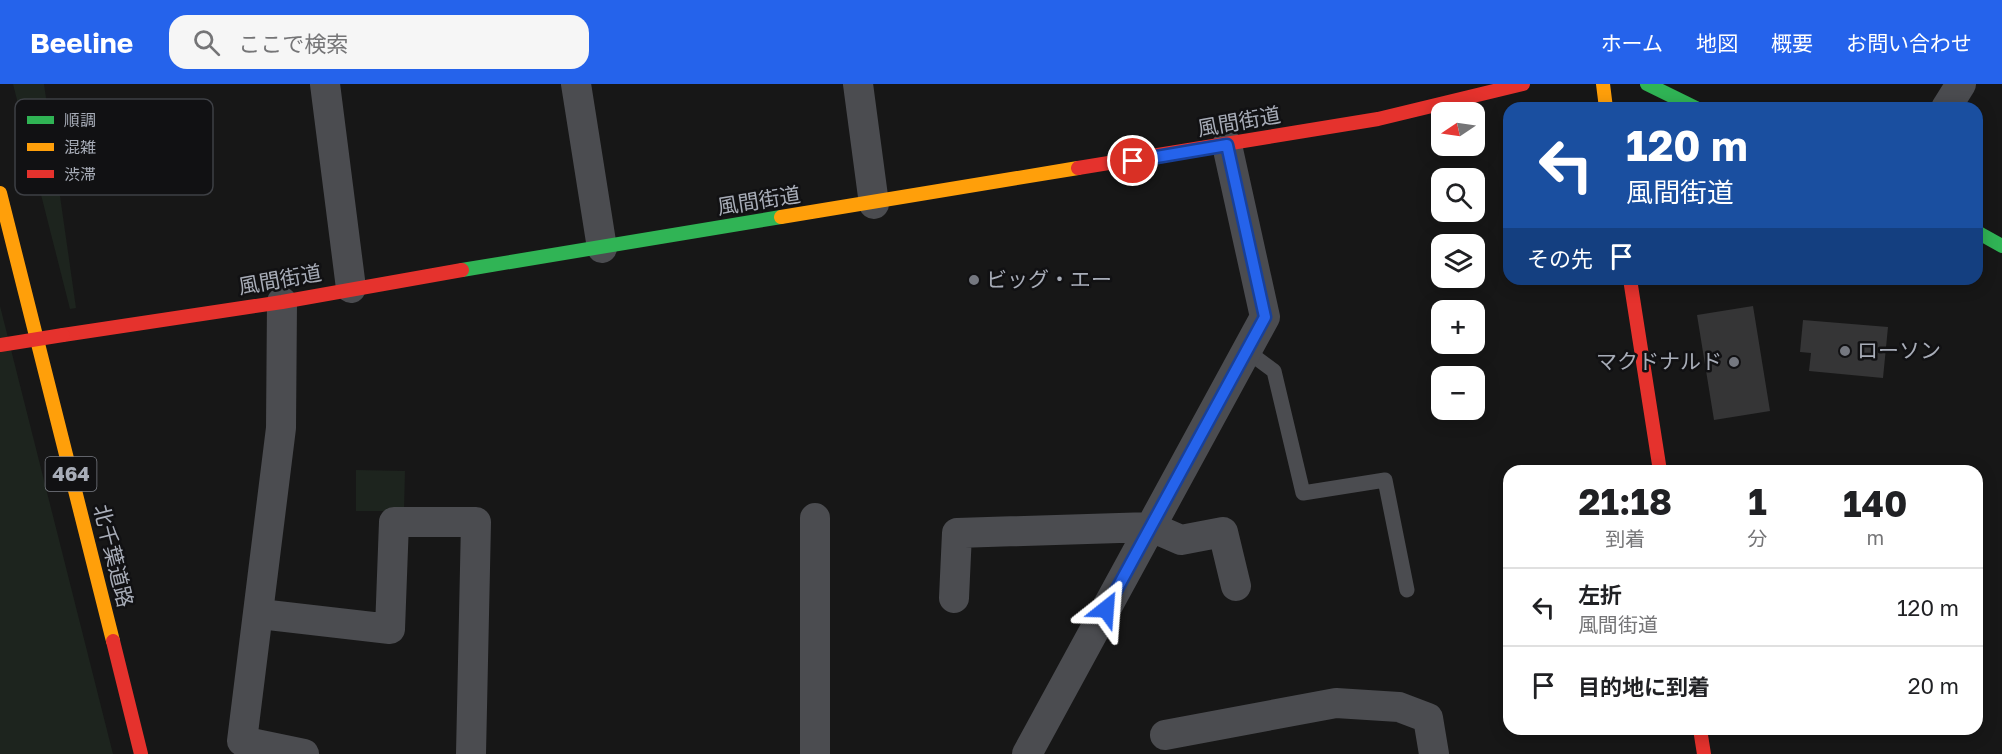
<!DOCTYPE html>
<html lang="ja">
<head>
<meta charset="utf-8">
<style>
	body { margin:0; font-family:"Golos Text","Noto Sans JP",sans-serif; background:#f6f6f6; color:#202124; height:100vh; display:flex; flex-direction:column; font-size:22px; white-space:nowrap }
	* { box-sizing:border-box; margin:0 }
	p { font-size:20px; color:#757577 }
	.icon { flex:none; width:33px; height:33px; fill:none; stroke:currentColor; stroke-width:2; stroke-linecap:round; stroke-linejoin:round }
	.map { position:relative; flex:1; overflow:hidden }
	.drawer { position:absolute; left:1503px; top:381px; width:480px; height:270px; display:flex; flex-direction:column; background:#fff; border-radius:18px; box-shadow:0 3px 15px #0003 }
	.drawer>* { flex:none }
	.top-card { position:absolute; left:1503px; top:18px; width:480px; height:183px; border-radius:18px; box-shadow:0 3px 15px #0003; background:#1a4fa0; color:#fff; overflow:hidden }
	.needle { width:39px; rotate:257deg }
	.buttons { position:absolute; left:1431px; top:18px; display:grid; gap:12px }
	.buttons a { display:grid; place-items:center; width:54px; height:54px; border-radius:12px; background:#fff; box-shadow:0 3px 15px #0003; font-size:30px }
	.pin { position:absolute; display:grid; place-items:center; width:51px; height:51px; color:#fff; margin:-26px; border:3px solid #fff; border-radius:50%; box-shadow:0 2px 6px #0007 }
	.me { position:absolute; width:66px; margin:-33px; rotate:28deg; stroke-linejoin:round; filter:drop-shadow(0 0 4px #0008) }
	.turn { display:flex; align-items:center; gap:21px; height:126px; padding:0 24px; font-size:27px }
	.turn .icon { width:78px; height:78px; stroke-width:2.5 }
	.turn b { display:block; font-size:42px; line-height:51px }
	.then { display:flex; align-items:center; height:57px; padding:0 24px; background:#0003; gap:12px; font-size:22px }
	.eta { display:flex; justify-content:space-evenly; align-items:center; height:102px; text-align:center }
	.eta b { font-size:36px; font-weight:700; line-height:42px }
	ul { padding:0; list-style:none }
	li { display:flex; align-items:center; gap:18px; height:78px; padding:0 24px; border-top:2px solid #e0e0e0 }
	li div { flex:1 }
	li b { display:block; font-size:22px }
	li em { font-style:normal }
	header { display:flex; align-items:center; gap:36px; box-sizing:border-box; height:84px; padding:0 30px; background:#2563eb; color:#fff }
	header strong { font-size:28px }
	nav { display:flex; gap:33px; margin-inline-start:auto; font-size:21px }
	.search { width:420px; height:54px; background:#f6f6f6; display:flex; align-items:center; gap:15px; box-sizing:border-box; padding:0 21px; border-radius:18px; color:#757577; font-size:22px }
	.map>svg:first-child { display:block }
	.green { fill:#1d241e }
	.building { fill:#353536 }
	.lines { fill:none; stroke-linecap:round; stroke-linejoin:round }
	.lane { stroke:#4b4c50; stroke-width:15 }
	.street { stroke:#4b4c50; stroke-width:30 }
	.fast { stroke:#30b455; stroke-width:14 }
	.slow { stroke:#ff9f0a; stroke-width:14 }
	.jam { stroke:#e5322d; stroke-width:14 }
	.jam-bridge { stroke:#e5322d; stroke-width:14 }
	.route-casing { stroke:#184099; stroke-width:15 }
	.route { stroke:#2563eb; stroke-width:10 }
	.poi-dot { fill:#757880; stroke:#111113; stroke-width:2 }
	.labels { text-anchor:middle; stroke-width:5; stroke-linejoin:round; paint-order:stroke }
	.shield { fill:#111113; stroke:#7b7e86; stroke-width:1.5 }
	.shield-label { font-size:20px; font-weight:bold; fill:#a8adb8 }
	.street-label { font-size:21px; fill:#a8adb8; stroke:#111113 }
	.poi-label { font-size:21px; fill:#a8adb8; stroke:#111113; text-anchor:start }
	.key { fill:#111113; stroke:#3e4045; stroke-width:1.5 }
	.key-label { font-size:16px; fill:#a8adb8 }
</style>
</head>
<body>
<header>
<strong>Beeline</strong>
<div class="search"><svg class="icon" aria-label="search" viewBox="0 0 24 24"><circle cx="10" cy="10" r="6"/><path d="M15 15l6 6"/></svg>ここで検索</div>
<nav><a>ホーム</a><a>地図</a><a>概要</a><a>お問い合わせ</a></nav>
</header>
<div class="map">
<svg width="2002" height="670" viewBox="0 0 2002 670">
	<rect width="100%" height="100%" fill="#171717"/>
	<!-- green -->
	<path class="green" d="M13,0H44L76,224L70,225Z
		M0,222L113,670H0Z
		M356,386L405,387L404,427H356Z"/>
	<!-- building -->
	<path class="building" d="M1753,222L1770,327L1714,336L1697,231Z
		M1803,236L1888,243L1883,294L1809,287L1811,269L1800,268Z"/>
	<g class="lines">
		<!-- lane -->
		<path class="lane" d="M1247,267L1274,287L1303,409L1385,396L1407,506"/>
		<!-- street -->
		<path class="street" d="M325,0L351,204
			M576,0L602,164
			M858,0L874,120
			M1946,24L1961,0
			M282,218L281,344L242,657L304,670
			M954,514L957,449L1151,443L1181,456L1223,448L1236,502
			M260,530L390,545L394,438H476L471,670
			M1165,651L1336,619L1399,623L1428,634L1434,670
			M815,670V434
			M1027,670L1265,233L1227,61"/>
		<!-- fast -->
		<path class="fast" d="M1647,0L1696,24
			M1977,148L2002,162
			M462,186L781,133"/>
		<!-- slow -->
		<path class="slow" d="M1603,0L1606,24
			M0,109L113,557
			M781,133L1078,84"/>
		<!-- jam -->
		<path class="jam" d="M1078,84L1378,35L1523,0
			M1630,195L1660,387
			M63,251L282,218L462,186
			M113,557L141,670
			M1700,645L1704,670"/>
		<!-- jam-bridge -->
		<path class="jam-bridge" d="M0,261L63,251"/>
	</g>
	<g class="lines">
		<!-- route casing -->
		<g class="route-casing">
			<path id="route" d="M1106,525L1265,233L1227,61L1133,77"/>
		</g>
		<!-- route -->
		<use href="#route" class="route"/>
	</g>
	<!-- markers -->
	<g class="poi-dot">
		<circle cx="974" cy="196" r="6"/>
		<circle cx="1845" cy="267" r="6"/>
		<circle cx="1734" cy="278" r="6"/>
	</g>
	<g class="labels">
		<!-- shield labels -->
		<rect class="shield" x="45.5" y="373" width="51" height="34" rx="4.5"/>
		<g class="shield-label">
			<text x="71" y="397">464</text>
		</g>
		<!-- street labels -->
		<g class="street-label">
			<text transform="translate(1239 38) rotate(-10)" y="7">風間街道</text>
			<text transform="translate(759 117) rotate(-9)" y="7">風間街道</text>
			<text transform="translate(280 196) rotate(-10)" y="7">風間街道</text>
			<text transform="translate(113 472) rotate(76)" y="7">北千葉道路</text>
		</g>
		<!-- poi labels -->
		<g class="poi-label">
			<text x="986" y="203">ビッグ・エー</text>
			<text x="1857" y="274">ローソン</text>
			<text x="1722" y="285" text-anchor="end">マクドナルド</text>
		</g>
	</g>
	<!-- legend -->
	<rect x="15" y="15" width="198" height="96" rx="9" class="key"/>
	<rect x="27" y="32" width="27" height="8" fill="#30b455"/>
	<rect x="27" y="59" width="27" height="8" fill="#ff9f0a"/>
	<rect x="27" y="86" width="27" height="8" fill="#e5322d"/>
	<g class="key-label">
		<text x="64" y="42">順調</text>
		<text x="64" y="69">混雑</text>
		<text x="64" y="96">渋滞</text>
	</g>
</svg>
<div class="buttons">
<a><svg class="needle" viewBox="-14 -14 28 28"><path d="M0-13l5 13h-10z" fill="#e53935"/><path d="M0 13l5-13h-10z" fill="#757577"/></svg></a>
<a><svg class="icon" aria-label="search" viewBox="0 0 24 24"><circle cx="10" cy="10" r="6"/><path d="M15 15l6 6"/></svg></a>
<a><svg class="icon" aria-label="layers" viewBox="0 0 24 24"><path d="M12 4l9 5-9 5-9-5zM3 14l9 5 9-5"/></svg></a>
<a>+</a>
<a>−</a>
</div>
<div class="pin" style="left:1133px;top:77px;background:#d93025"><svg class="icon" aria-label="arrive" viewBox="0 0 24 24"><path d="M6 21V4h12l-3 4 3 4H6"/></svg></div>
<svg class="me" style="left:1106px;top:525px" viewBox="-20 -20 40 40"><path d="M0-17L14 15 0 8-14 15z" fill="#2563eb" stroke="#fff" stroke-width="4"/></svg>
<div class="top-card">
<div class="turn"><svg class="icon" aria-label="left" viewBox="0 0 24 24"><path d="M17 20v-9H6M10 6l-5 5 5 5"/></svg><div><b>120 m</b>風間街道</div></div>
<div class="then">その先<svg class="icon" aria-label="arrive" viewBox="0 0 24 24"><path d="M6 21V4h12l-3 4 3 4H6"/></svg></div>
</div>
<section class="drawer">
<div class="eta">
<div><b>21:18</b><p>到着</p></div>
<div><b>1</b><p>分</p></div>
<div><b>140</b><p>m</p></div>
</div>
<ul>
<li><svg class="icon" aria-label="left" viewBox="0 0 24 24"><path d="M17 20v-9H6M10 6l-5 5 5 5"/></svg><div><b>左折</b><p>風間街道</p></div><em>120 m</em></li>
<li><svg class="icon" aria-label="arrive" viewBox="0 0 24 24"><path d="M6 21V4h12l-3 4 3 4H6"/></svg><div><b>目的地に到着</b></div><em>20 m</em></li>
</ul>
</section>
</div>
</body>
</html>
